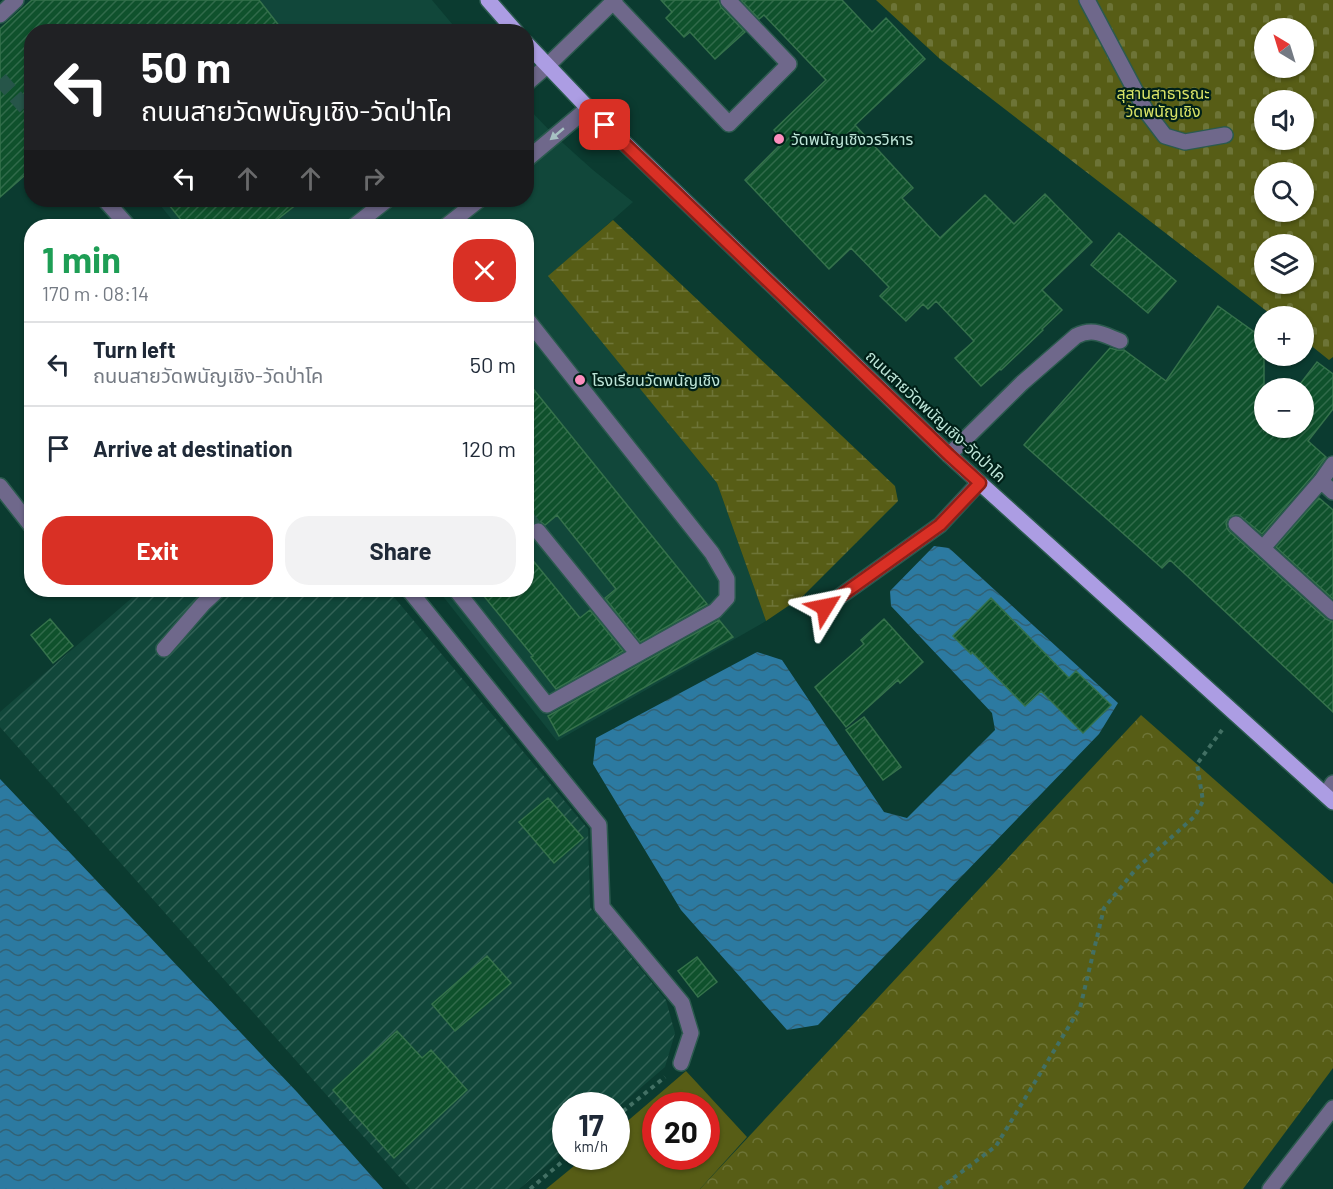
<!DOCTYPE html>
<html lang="en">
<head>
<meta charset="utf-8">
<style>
	body { margin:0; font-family:Barlow,"Noto Sans Thai",sans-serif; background:#f2f2f3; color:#1f2937; height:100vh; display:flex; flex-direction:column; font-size:22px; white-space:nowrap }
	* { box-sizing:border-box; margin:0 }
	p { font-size:20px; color:#747a83 }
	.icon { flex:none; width:33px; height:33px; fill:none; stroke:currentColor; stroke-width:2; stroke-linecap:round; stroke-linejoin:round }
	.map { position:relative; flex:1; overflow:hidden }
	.sheet { position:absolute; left:24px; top:219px; width:510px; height:378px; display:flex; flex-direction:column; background:#fff; border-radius:24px; box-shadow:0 2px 4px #0004 }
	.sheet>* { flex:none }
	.guide { position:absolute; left:24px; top:24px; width:510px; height:183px; border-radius:24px; box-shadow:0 2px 4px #0004; background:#202124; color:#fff; overflow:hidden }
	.needle { width:39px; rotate:322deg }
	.tools { position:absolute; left:1254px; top:18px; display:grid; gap:12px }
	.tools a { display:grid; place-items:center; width:60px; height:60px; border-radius:50%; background:#fff; box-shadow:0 2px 4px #0004; font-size:30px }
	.speed { position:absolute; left:552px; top:1092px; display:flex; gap:12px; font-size:30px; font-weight:700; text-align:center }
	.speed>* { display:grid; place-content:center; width:78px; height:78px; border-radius:50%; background:#fff; box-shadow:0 2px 4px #0004; line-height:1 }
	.speed small { font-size:15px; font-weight:400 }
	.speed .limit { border:9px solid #d22; background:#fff; color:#111 }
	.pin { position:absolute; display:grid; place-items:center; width:51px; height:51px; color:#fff; margin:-26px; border-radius:12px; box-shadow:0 3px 9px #0006 }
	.me { position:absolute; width:66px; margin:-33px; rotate:55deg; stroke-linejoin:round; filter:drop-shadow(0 0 4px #0008) }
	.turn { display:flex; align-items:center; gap:21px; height:126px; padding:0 18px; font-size:27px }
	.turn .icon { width:78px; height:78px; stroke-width:2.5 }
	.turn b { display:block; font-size:42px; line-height:51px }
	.lanes { display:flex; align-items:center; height:57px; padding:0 18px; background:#0003; justify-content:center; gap:30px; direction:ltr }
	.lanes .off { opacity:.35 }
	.round { display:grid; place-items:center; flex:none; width:63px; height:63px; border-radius:24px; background:#f2f2f3 }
	.overview { display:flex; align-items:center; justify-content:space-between; height:102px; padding:0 18px }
	h1 { font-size:36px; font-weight:700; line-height:45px; color:#1e9e55 }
	.cta { display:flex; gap:12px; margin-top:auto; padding:12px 18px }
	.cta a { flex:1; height:69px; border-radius:24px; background:#d93025; color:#fff; font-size:24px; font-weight:700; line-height:69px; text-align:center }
	.cta a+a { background:#f2f2f3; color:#1f2937 }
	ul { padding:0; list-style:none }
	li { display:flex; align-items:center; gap:18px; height:84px; padding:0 18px; border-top:2px solid #e0e1e3 }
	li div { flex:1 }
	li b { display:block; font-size:22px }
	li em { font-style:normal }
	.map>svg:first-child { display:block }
	.built { fill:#11473a }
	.industrial { fill:url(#industrial-furrows) }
	.grass { fill:#575d16; fill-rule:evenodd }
	.forest { fill:url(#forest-crowns) }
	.wetland { fill:url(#wetland-marsh) }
	.cemetery { fill:url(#cemetery-stones); fill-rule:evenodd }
	.water { fill:url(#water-waves) }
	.building { fill:url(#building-hatch); stroke:#35724b; stroke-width:1.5 }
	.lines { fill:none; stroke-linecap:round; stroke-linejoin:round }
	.minor-tunnel { stroke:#265549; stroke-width:15; stroke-dasharray:15 8; stroke-linecap:butt }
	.minor-casing { stroke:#2b5a4e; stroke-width:18 }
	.major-casing { stroke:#2b5a4e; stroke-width:18 }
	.path { stroke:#427064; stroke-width:4; stroke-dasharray:4.5 4.5; stroke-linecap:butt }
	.minor { stroke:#6f688b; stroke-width:15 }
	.major { stroke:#ac9de3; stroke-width:15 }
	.oneway { fill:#a6c0c2 }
	.route-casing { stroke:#8d1f18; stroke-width:15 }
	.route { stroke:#d93025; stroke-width:10 }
	.poi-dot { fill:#fd8ebe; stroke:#002018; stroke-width:2 }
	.labels { text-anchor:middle; stroke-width:4.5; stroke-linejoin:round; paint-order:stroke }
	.park-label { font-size:16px; fill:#d9e467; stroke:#002018 }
	.poi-label { font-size:16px; fill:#bee6d9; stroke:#002018; text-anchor:start }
	.street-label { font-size:16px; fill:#bee6d9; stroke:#002018 }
</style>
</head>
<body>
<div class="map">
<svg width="1333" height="1189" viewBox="0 0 1333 1189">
	<defs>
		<pattern id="industrial-furrows" width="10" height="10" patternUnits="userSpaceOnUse" patternTransform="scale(1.5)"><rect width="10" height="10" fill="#11473a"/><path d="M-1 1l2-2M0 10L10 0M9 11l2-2" fill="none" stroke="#326256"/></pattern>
		<pattern id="forest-crowns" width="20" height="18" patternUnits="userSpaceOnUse" patternTransform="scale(1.5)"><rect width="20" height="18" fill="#575d16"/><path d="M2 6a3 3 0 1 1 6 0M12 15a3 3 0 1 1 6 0" fill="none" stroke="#6d7437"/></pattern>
		<pattern id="wetland-marsh" width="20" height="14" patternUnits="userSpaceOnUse" patternTransform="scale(1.5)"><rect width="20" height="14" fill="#575d16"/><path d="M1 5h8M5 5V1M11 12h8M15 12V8" fill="none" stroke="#6d7437"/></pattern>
		<pattern id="cemetery-stones" width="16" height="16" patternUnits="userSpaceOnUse" patternTransform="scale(1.5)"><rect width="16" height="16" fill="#575d16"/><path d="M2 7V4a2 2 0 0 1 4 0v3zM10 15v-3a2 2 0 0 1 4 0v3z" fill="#6d7437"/></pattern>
		<pattern id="water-waves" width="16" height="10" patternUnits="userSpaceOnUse" patternTransform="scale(1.5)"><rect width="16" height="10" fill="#2c7aa1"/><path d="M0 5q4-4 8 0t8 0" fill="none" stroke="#326276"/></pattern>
		<pattern id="building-hatch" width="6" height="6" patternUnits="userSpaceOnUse" patternTransform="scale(1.5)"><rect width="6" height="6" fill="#0f512c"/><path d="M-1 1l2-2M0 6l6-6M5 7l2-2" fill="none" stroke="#306a4a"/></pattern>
	</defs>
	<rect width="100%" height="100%" fill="#0b3b30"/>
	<!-- built -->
	<path class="built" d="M261,0H432L458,31L220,32Z
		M527,107L554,135L593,170L633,202L549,276L717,483L766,621L557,741L438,590H526V226H177L156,200H526Z"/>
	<!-- industrial -->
	<path class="industrial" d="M141,590H388L588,829L590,907L666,1000L675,1033L665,1067L617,1108L616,1106H566L565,1150L519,1189H410L0,727V712Z"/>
	<!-- grass -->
	<path class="grass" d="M686,1071L747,1137L700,1189H546L585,1157L616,1156L617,1130ZM656,1106H706V1156H656Z"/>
	<!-- forest -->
	<path class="forest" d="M1141,715L1333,884V1068L1243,1189H700Z"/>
	<!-- wetland -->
	<path class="wetland" d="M613,220L895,486L898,501L803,596L766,621L717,483L548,276Z"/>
	<!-- cemetery -->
	<path class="cemetery" d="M876,0H1333V357L1329,360L1304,340V316H1273L940,59ZM1264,28H1304V68H1264ZM1264,100H1304V140H1264ZM1264,172H1304V212H1264ZM1264,244H1304V284H1264Z"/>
	<!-- water -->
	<path class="water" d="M934,546L949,548L1118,703L1099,734L818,1025L787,1030L681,910L593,764L596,738L757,652L782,660L884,812L907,818L995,730L992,713L891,606L890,591Z
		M0,779L297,1092L383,1189H0Z"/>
	<!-- building -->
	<path class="building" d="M32,0H259L284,32H32V169L0,197V29Z
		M661,0H718L721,7L745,32L715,59L690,32L684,37L666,18L672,12Z
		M741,0H842L872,32L886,18L925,59L855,125L913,188L902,198L940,238L985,195L1014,224L1045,194L1092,242L1042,290L1062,310L1042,329L1043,330L1001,370L1000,369L981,386L955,358L974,341L936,301L928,309L923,304L906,321L880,296L889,287L851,248L829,269L745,180L784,141L774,130L826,80L764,15L759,19Z
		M165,200H302L269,226H186Z
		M1119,233L1176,281L1148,313L1091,265Z
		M1218,306L1264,339V431L1267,428H1304V388H1297L1317,362L1333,374V409L1308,441L1326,457L1313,475L1262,534L1239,515H1234L1229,517L1226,523L1227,528L1229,531L1326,619L1333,622V712L1170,560L1162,568L1024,445L1110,348L1117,350H1124L1166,381Z
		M526,380L707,604L640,642L605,598L616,589L557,515L545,525L541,522L532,523L529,528V533L530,537L526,540Z
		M1319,498L1333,510V599L1276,547Z
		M526,552L580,618L590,610L623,651L556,689L531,657L533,656L479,590H526Z
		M991,598L1069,678L1076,671L1111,705L1083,733L1041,691L1025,706L972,652L971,654L953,636Z
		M50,619L73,646L53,663L31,635Z
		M884,619L923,662L900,683L898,680L846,727L815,687L864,644L861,640Z
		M719,620L733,637L559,736L548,716Z
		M864,717L901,767L883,780L846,730Z
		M548,798L583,838L554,863L519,822Z
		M487,956L511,983L455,1031L432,1004Z
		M697,957L717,982L698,997L678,971Z
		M397,1031L422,1058L431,1050L467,1090L394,1158L333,1090Z"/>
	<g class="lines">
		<!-- minor-tunnel -->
		<path class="minor-tunnel" d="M0,79L32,115
			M526,516L538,531"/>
		<!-- minor casing -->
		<g class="minor-casing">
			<path id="minor" d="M1087,0L1146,111L1165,136L1185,142L1225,135
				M613,2L729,124L789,64L728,0
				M0,15L16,0
				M526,84L547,66L615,0
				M526,160L588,108
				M105,200L128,226
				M354,226L387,200
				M446,226L479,200
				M949,455L1022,383L1076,336C1093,327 1104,335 1120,341
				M1321,481L1333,492
				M0,486L32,527
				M1236,524L1333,612
				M538,531L638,654
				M1263,548L1321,481L1333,464
				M409,590L599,825L602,907L682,1003L691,1033L681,1063
				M456,590L547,705L715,611L727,598V579L712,553L526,318
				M825,607L940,525L979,483
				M164,649L203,604L218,590
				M1326,794L1333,783
				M1270,1189L1333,1108"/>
		</g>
		<!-- major casing -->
		<g class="major-casing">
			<path id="major" d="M488,0L516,32
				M526,43L588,108L949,455L1333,802"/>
		</g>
		<!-- path -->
		<path class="path" d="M616,1117L665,1077
			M530,1189L569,1156
			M939,1189L996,1146L1080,1008L1104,908L1136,869L1195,816L1203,801L1197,764L1222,730"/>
		<!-- minor -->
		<use href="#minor" class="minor"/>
		<!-- major -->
		<use href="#major" class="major"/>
	</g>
	<!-- one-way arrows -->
	<defs><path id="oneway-solid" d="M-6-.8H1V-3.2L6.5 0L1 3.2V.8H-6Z" transform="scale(1.5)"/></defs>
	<use class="oneway" href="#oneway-solid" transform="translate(557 134) rotate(140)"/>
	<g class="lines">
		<!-- route casing -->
		<g class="route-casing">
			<path id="route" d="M605,125L949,455L980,483L940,525L825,607"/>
		</g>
		<!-- route -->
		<use href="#route" class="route"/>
	</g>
	<!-- markers -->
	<g class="poi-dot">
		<circle cx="779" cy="139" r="6"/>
		<circle cx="580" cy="380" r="6"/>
	</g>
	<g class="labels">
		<!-- park labels -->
		<g class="park-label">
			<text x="1163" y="99">สุสานสาธารณะ<tspan x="1163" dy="18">วัดพนัญเชิง</tspan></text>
		</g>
		<!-- poi labels -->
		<g class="poi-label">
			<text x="791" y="145">วัดพนัญเชิงวรวิหาร</text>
			<text x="592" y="386">โรงเรียนวัดพนัญเชิง</text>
		</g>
		<!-- street labels -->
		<g class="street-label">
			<text transform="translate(936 416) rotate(43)" y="6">ถนนสายวัดพนัญเชิง-วัดป่าโค</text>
		</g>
	</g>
</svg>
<div class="tools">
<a><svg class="needle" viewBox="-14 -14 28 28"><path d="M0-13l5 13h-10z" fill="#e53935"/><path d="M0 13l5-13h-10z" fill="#747a83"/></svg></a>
<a><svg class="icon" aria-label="sound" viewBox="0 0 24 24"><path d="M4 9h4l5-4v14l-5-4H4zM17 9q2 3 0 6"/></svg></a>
<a><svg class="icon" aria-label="search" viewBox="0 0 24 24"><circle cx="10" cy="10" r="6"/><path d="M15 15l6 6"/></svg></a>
<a><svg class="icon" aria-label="layers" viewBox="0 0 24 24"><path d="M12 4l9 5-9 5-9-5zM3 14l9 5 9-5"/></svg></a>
<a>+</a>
<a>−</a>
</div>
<div class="speed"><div>17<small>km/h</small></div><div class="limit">20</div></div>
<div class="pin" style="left:605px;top:125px;background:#d93025"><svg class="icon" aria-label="arrive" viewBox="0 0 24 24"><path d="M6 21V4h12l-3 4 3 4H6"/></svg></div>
<svg class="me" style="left:825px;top:607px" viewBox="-20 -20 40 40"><path d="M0-17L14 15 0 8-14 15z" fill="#d93025" stroke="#fff" stroke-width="4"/></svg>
<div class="guide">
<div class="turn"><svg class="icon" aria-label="left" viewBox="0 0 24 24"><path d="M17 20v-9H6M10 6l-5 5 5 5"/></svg><div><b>50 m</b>ถนนสายวัดพนัญเชิง-วัดป่าโค</div></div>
<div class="lanes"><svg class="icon" aria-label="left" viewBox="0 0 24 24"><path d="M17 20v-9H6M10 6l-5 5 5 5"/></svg><svg class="icon off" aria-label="ahead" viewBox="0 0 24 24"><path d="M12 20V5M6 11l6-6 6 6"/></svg><svg class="icon off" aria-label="ahead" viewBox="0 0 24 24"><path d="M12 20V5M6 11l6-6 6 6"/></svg><svg class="icon off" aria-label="right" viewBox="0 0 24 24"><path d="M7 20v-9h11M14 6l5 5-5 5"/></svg></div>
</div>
<section class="sheet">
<div class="overview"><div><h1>1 min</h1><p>170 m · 08:14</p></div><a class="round" style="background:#d93025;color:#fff"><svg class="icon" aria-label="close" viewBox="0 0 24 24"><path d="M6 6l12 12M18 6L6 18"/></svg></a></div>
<ul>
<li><svg class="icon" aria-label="left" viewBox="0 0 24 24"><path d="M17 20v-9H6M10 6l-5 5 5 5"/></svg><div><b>Turn left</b><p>ถนนสายวัดพนัญเชิง-วัดป่าโค</p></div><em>50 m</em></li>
<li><svg class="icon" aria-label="arrive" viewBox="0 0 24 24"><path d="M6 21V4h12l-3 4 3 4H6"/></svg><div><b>Arrive at destination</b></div><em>120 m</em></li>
</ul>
<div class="cta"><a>Exit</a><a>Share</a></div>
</section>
</div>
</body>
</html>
